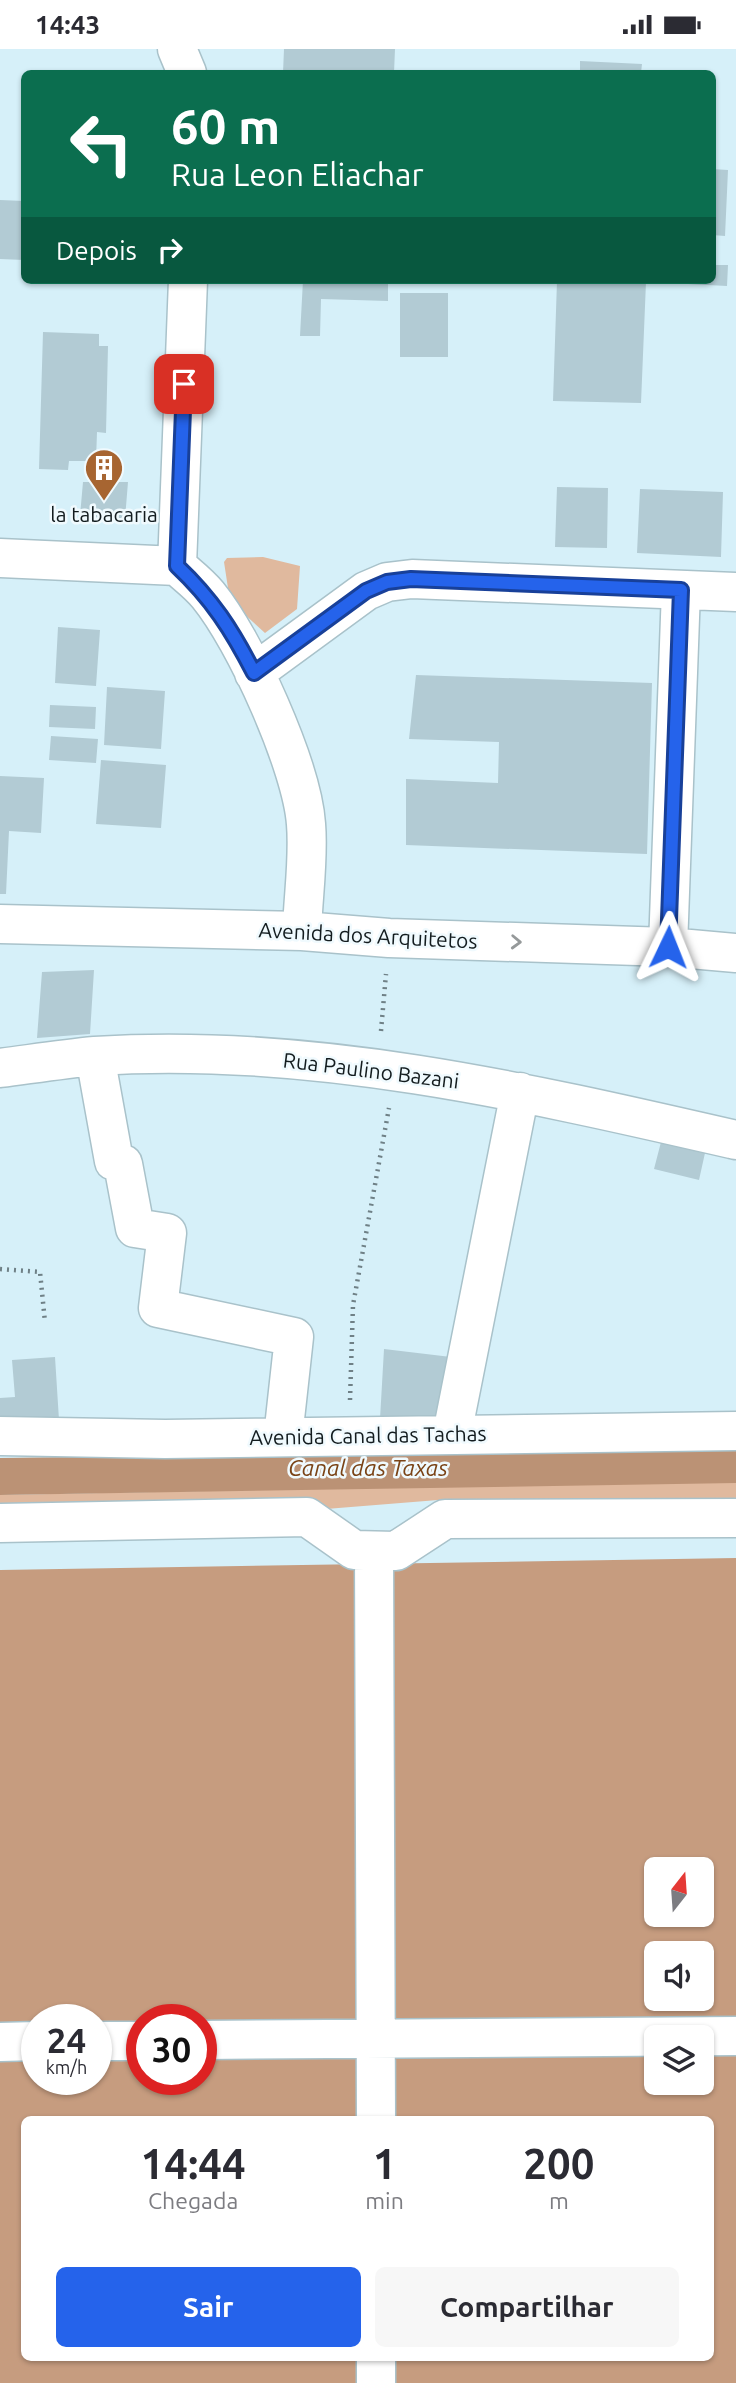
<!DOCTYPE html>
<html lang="pt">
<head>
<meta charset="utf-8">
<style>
	body { margin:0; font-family:Ubuntu,sans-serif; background:#f7f7f7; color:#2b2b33; height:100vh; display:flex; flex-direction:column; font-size:26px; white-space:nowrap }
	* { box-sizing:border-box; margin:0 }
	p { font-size:23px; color:#7c7c81 }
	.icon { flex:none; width:38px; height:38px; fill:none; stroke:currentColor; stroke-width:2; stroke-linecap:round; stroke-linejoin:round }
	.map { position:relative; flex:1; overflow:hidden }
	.details { position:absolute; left:21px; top:2067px; width:693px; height:245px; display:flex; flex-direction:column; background:#fff; border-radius:10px; box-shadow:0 2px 5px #0004 }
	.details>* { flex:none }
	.guide { position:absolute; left:21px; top:21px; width:695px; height:214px; border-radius:10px; box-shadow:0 2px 5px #0004; background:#0b6e4f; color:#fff; overflow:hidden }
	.needle { width:46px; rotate:17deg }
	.tools { position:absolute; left:644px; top:1808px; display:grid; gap:14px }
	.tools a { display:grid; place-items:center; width:70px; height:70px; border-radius:10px; background:#fff; box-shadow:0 2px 5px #0004; font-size:35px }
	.speed { position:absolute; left:21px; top:1955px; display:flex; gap:14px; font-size:35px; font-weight:700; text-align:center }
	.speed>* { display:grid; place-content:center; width:91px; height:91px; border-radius:50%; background:#fff; box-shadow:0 2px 5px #0004; line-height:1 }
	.speed small { font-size:18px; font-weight:400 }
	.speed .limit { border:10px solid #d22; background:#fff; color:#111 }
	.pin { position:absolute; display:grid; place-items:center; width:60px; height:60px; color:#fff; margin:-30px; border-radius:14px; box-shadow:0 4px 10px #0006 }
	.me { position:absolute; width:77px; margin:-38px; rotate:2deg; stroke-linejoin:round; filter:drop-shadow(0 0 5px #0008) }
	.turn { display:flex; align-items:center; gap:24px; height:147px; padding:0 35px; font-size:32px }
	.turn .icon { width:91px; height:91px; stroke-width:2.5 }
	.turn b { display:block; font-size:49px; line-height:60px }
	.then { display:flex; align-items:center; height:66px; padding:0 35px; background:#0003; gap:14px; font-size:26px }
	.eta { display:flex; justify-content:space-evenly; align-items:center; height:119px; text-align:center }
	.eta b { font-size:42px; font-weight:700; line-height:49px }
	.primary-button { display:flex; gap:14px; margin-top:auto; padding:14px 35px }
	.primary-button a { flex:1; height:80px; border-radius:10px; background:#2563eb; color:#fff; font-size:28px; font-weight:700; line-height:80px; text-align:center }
	.primary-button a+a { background:#f7f7f7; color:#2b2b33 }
	.status { display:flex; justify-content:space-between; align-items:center; height:49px; padding:0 35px; background:#fff; direction:ltr }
	.status svg { height:19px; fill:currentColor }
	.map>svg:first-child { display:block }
	.green { fill:#e0b99e }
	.forest { fill:#c69c7f; fill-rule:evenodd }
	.water { fill:#bb9275 }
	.building { fill:#b2cbd4 }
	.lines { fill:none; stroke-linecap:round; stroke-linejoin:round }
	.street-casing { stroke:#a9c2ca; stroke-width:41 }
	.path { stroke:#6f8086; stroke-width:4.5; stroke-dasharray:2 5; stroke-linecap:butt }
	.street { stroke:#fff; stroke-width:38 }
	.oneway { stroke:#95999a }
	.route-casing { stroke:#184099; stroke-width:18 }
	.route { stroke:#2563eb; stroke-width:12 }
	.labels { text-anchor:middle; stroke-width:5; stroke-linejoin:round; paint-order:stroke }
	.poi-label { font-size:21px; fill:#131c1f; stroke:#f0fafe }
	.street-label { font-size:21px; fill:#131c1f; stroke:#f0fafe }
	.water-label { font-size:23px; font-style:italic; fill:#7a4316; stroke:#f0fafe }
</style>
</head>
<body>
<div class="status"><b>14:43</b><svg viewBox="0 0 49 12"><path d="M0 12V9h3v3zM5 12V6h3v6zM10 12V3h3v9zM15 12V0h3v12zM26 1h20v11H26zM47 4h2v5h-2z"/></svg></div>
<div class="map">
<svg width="736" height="2334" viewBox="0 0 736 2334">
	<rect width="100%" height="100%" fill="#d6f0f9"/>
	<!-- green -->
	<path class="green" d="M263,508L300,517L297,560L265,584L230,552L224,513L227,509Z
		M622,1434H736V1449L603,1458L438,1451L326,1460L0,1465V1446Z"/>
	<!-- forest -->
	<path class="forest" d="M736,1509V2334H0V1521ZM656,1820H702V1866H656ZM656,1904H702V1950H656ZM37,1970H96V2030H37ZM142,1970H201V2030H142ZM656,1988H702V2034H656ZM24,2070H710V2308H24Z"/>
	<!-- water -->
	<path class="water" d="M736,1400V1434L0,1446V1409Z"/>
	<!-- building -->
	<path class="building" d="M284,0H395L394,24H283Z
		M580,12L642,15L641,24H580Z
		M712,120L728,121L725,187L712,186Z
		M0,151L24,152V211L0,210Z
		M712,216H728L727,237L649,233L712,231Z
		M303,231H388V252L321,250L320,287H300Z
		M557,232L646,233L641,354L553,352Z
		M400,244H448V308H400Z
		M43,283L99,285V297H108L106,384L97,383L96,412H69L68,421L39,420Z
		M83,433H128L125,470L80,467Z
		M557,438L608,439L607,499L555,498Z
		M640,440L723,443L721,508L637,504Z
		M58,578L100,581L96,637L55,634Z
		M416,626L652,634L647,805L406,796V730L498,734L499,693L409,690Z
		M107,638L165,642L161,700L104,696Z
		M50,656L96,658L95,680L49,678Z
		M51,687L98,690L96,714L49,711Z
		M101,711L166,716L161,779L96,775Z
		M0,727L44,729L41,784L9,782L6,845H0Z
		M94,921L90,985L37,989L42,923Z
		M661,1093L705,1104L699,1131L654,1120Z
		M384,1300L451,1308L437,1368L380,1370Z
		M55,1308L59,1371L0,1375V1349L15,1348L12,1311Z"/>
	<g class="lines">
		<!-- street casing -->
		<g class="street-casing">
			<path id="street" d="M177,0L187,24
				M188,231L177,517C187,526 199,535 208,546C245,591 302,717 306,775C309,810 303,847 302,882
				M0,509L177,517
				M254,624L366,542L387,533L412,530L736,543
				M0,875L302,882L389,889L668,898L736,904
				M668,898L681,541
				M95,1007L114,1112L123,1115L135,1179L167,1184L158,1259L294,1288L283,1388
				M0,1019C31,1015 63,1010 95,1007C311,993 527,1043 736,1091
				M452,1385L520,1043
				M0,1387L165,1390L736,1382
				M0,1474L307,1468L354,1501L396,1502L445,1470L736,1469
				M374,1502L376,2070
				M201,1991L736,1987
				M96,1992H142
				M0,1993L37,1992
				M376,2308V2334"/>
		</g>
		<!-- path -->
		<path class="path" d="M381,982L386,925
			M0,1220L40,1223L45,1273
			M350,1351L353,1256L389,1059"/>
		<!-- street -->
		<use href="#street" class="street"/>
	</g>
	<!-- one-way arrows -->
	<defs><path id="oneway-chevron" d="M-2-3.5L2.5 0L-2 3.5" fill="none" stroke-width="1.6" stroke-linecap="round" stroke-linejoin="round" transform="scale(1.75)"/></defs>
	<use class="oneway" href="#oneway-chevron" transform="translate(516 893) rotate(2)"/>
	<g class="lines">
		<!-- route casing -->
		<g class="route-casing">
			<path id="route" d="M184,335L177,517C212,550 232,581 254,624L366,542L387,533L411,530L681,541L668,898"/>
		</g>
		<!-- route -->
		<use href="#route" class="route"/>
	</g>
	<!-- icons -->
	<defs>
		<g id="building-pin" transform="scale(2.0125)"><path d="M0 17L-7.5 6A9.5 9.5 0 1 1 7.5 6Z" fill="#a76531" stroke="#f0fafe"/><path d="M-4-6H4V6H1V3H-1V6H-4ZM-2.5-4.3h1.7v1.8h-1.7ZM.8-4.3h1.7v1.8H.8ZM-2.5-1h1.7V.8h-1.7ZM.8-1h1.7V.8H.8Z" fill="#fff"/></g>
	</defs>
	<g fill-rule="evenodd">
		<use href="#building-pin" x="104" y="419"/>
	</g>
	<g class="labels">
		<!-- poi labels -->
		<g class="poi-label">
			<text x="104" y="473">la tabacaria</text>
		</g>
		<!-- street labels -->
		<g class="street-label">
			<text transform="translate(368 887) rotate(3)" y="7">Avenida dos Arquitetos</text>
			<text transform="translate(371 1022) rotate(7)" y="7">Rua Paulino Bazani</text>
			<text transform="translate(368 1387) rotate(-1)" y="7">Avenida Canal das Tachas</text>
		</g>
		<!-- water labels -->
		<g class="water-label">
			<text x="368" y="1427">Canal das Taxas</text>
		</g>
	</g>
</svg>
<div class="tools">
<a><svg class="needle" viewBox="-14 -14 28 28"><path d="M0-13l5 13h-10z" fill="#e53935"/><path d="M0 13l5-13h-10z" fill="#7c7c81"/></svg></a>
<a><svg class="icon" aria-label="sound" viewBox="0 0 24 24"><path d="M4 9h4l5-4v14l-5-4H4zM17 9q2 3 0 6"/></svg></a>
<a><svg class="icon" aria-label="layers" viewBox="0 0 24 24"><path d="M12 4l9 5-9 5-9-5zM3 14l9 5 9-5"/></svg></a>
</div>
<div class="speed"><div>24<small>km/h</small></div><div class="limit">30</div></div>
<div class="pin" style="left:184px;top:335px;background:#d93025"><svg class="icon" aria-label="arrive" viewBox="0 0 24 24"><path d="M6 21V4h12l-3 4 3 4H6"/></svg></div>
<svg class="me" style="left:668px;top:898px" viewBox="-20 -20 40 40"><path d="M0-17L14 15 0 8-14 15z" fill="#2563eb" stroke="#fff" stroke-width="4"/></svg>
<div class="guide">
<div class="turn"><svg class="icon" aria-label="left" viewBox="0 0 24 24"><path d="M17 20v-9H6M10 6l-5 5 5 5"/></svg><div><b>60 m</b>Rua Leon Eliachar</div></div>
<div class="then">Depois<svg class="icon" aria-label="right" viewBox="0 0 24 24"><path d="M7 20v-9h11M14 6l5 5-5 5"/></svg></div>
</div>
<section class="details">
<div class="eta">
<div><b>14:44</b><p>Chegada</p></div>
<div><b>1</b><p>min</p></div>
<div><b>200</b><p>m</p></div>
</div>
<div class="primary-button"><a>Sair</a><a>Compartilhar</a></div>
</section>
</div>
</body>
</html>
